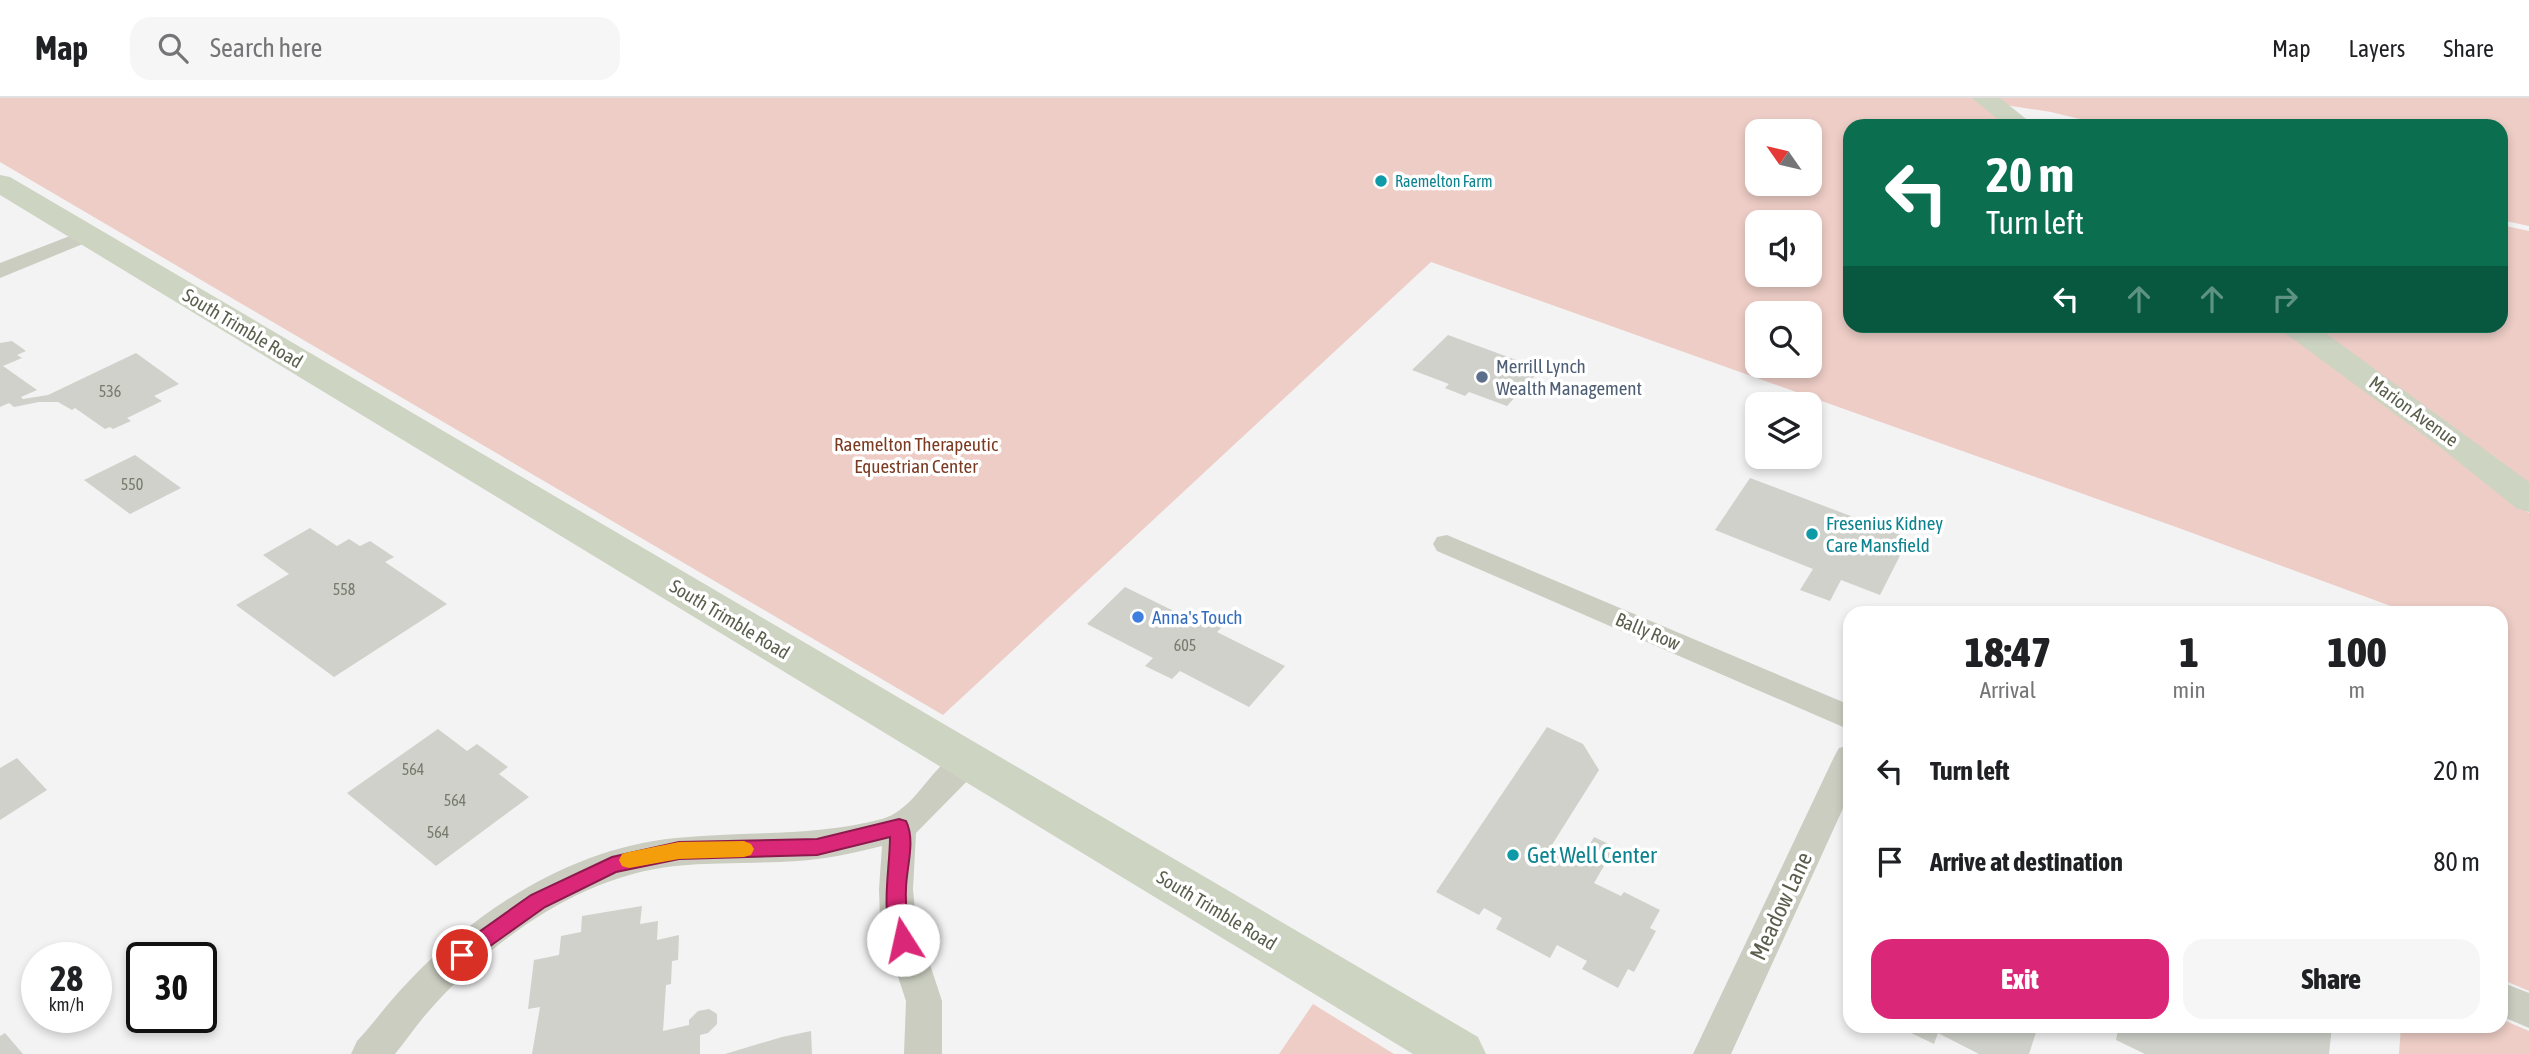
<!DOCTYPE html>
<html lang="en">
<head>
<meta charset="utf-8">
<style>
	body { margin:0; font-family:"Asap Condensed",sans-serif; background:#f6f6f6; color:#202124; height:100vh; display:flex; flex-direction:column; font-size:26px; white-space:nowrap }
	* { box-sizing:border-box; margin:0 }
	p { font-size:23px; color:#757577 }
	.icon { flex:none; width:38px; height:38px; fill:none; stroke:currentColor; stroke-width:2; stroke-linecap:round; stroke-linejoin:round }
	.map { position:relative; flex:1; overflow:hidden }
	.sheet { position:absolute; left:1843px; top:508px; width:665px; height:427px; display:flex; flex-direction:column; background:#fff; border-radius:21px; box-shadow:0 4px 10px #0003 }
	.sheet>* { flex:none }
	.guide { position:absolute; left:1843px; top:21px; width:665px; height:214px; border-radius:21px; box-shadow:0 4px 10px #0003; background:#0b6e4f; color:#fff; overflow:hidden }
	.needle { width:46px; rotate:304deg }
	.buttons { position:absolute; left:1745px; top:21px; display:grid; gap:14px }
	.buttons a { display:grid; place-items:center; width:77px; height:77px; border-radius:14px; background:#fff; box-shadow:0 4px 10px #0003; font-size:35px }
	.speed { position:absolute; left:21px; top:844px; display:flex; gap:14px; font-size:35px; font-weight:700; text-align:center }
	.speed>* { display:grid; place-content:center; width:91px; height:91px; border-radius:50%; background:#fff; box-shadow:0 4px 10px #0003; line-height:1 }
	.speed small { font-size:18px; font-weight:400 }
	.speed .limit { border:4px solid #111; border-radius:10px; background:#fff; color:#111 }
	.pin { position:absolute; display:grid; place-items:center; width:60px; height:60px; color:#fff; margin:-30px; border:4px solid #fff; border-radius:50%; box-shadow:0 2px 7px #0007 }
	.me { position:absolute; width:77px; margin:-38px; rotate:350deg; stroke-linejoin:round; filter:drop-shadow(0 0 5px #0008) }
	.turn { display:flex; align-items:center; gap:24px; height:147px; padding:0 28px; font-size:32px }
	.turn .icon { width:91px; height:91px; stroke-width:2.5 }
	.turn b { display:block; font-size:49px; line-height:60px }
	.lanes { display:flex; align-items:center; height:66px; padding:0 28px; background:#0003; justify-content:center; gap:35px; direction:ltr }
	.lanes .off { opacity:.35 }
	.eta { display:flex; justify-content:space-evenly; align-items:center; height:119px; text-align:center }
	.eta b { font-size:42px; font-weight:800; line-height:49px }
	.cta { display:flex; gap:14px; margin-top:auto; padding:14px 28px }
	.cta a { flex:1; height:80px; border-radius:21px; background:#db2777; color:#fff; font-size:28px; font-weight:800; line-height:80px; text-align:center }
	.cta a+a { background:#f6f6f6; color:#202124 }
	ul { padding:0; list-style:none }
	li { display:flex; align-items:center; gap:21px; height:91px; padding:0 28px }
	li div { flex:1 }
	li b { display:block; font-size:26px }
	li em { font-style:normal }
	header { display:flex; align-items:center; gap:42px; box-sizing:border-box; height:98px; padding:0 35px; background:#fff; border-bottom:2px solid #e0e0e0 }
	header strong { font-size:33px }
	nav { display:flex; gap:38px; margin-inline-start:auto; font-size:24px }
	.search { width:490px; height:63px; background:#f6f6f6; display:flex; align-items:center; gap:18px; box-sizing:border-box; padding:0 24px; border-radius:21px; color:#757577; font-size:26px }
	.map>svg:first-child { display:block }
	.green { fill:#edcdc6; fill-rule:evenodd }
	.building { fill:#cfd1ca }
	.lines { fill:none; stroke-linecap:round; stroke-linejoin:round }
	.street { fill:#cacdc0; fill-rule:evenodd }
	.secondary { fill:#ced4c2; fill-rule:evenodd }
	.route { fill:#db2777; stroke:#8e194d; stroke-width:2 }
	.slow { fill:#f59e0b }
	.culture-dot { fill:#0f9aa8; stroke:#fff; stroke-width:2.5 }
	.service-dot { fill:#5c6f8a; stroke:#fff; stroke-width:2.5 }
	.shop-dot { fill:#3f7fe0; stroke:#fff; stroke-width:2.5 }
	.labels { text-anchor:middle; stroke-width:7; stroke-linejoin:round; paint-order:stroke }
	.far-culture-label { font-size:16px; fill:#0d838f; stroke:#fff; text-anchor:start }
	.number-label { font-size:16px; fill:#777b6c }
	.street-label { font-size:19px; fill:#5a5e4c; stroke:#fff }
	.service-label { font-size:19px; fill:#4e5e75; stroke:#fff; text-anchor:start }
	.park-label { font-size:19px; fill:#7b3a21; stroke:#fff }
	.culture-label { font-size:19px; fill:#0d838f; stroke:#fff; text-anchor:start }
	.shop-label { font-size:19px; fill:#366cbe; stroke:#fff; text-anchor:start }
	.near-culture-label { font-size:23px; fill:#0d838f; stroke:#fff; text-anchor:start }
	.near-street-label { font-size:23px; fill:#5a5e4c; stroke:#fff }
</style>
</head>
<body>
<header>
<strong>Map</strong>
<div class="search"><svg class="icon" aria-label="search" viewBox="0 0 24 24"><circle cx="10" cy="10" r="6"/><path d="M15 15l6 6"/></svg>Search here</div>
<nav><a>Map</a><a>Layers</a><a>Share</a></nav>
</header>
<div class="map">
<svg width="2529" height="956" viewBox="0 0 2529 956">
	<rect width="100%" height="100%" fill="#f3f3f4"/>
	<!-- green -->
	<path class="green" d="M0,0H1975L2012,28H1850V228H2284L2430,335L2529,415V893L2501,881V514H2407L2176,429L1431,164L943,617L0,64ZM1757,33H1810V86H1757ZM1757,124H1810V177H1757ZM1757,215H1810V268H1757Z
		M1994,0H2529V128L2501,122V28H2108L2051,14L2005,7Z
		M2501,127L2529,133V390L2309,228H2501Z
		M1313,906L1394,956H1279Z
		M2501,921L2529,933V956H2399L2401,928H2501Z"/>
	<!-- building -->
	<path class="building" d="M1448,237L1541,271L1507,308L1469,294L1465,298L1445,290L1449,286L1412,272Z
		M12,243L26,253L17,257L22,260L3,268L37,292L21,299L23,301L48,297L136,255L179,286L154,298L162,303L127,320L131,323L113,331L110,329L105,331L75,310L72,312L58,304H39L14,309L9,305L0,309V245Z
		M135,357L181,390L130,416L84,382Z
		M1750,380L1909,440L1880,497L1841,482L1830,503L1800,492L1813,471L1715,432Z
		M310,430L337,448L349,441L360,448L370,443L394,459L385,464L447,506L334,579L236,507L289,476L263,457Z
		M1125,489L1190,521L1198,513L1225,526L1217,534L1285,568L1249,609L1180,573L1172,581L1145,568L1153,560L1087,526Z
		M1547,629L1583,646L1599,672L1550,750L1579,765L1594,739L1615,749L1594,785L1621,798L1624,794L1660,812L1650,830L1656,833L1634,874L1628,871L1618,890L1582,871L1587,863L1557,847L1550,860L1496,831L1502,820L1484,810L1479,817L1436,794Z
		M438,631L467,653L477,646L508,669L499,676L529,699L436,768L347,695Z
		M17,660L47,692L0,722V670Z
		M642,808L640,826L658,823L657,842L679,837L678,862L672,863L671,886L666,887L663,933L689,927V922L698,913L709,911L717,916V926L708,935L700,937V956H532L540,909L528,911L534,862L559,857L561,838L581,834L582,818Z
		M1905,928H2038L2029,956H1979L1938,935L1934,946L1903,931Z
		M2119,928H2161L2171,932L2172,928H2332L2329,956H2145L2116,942Z
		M811,933L812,956H725L782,939Z
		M5,935L23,956H0V938Z"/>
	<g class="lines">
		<!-- street -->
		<path class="street" d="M88,131L95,133L98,137L95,141L0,180V165Z
			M1447,437L1850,607V632L1437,453L1433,446L1437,439Z
			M1850,647V695L1731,956H1693L1834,659L1839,650Z
			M967,650L978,654L983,663L978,672L916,735L913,791L916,824L942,903V956H904L906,903L880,824L879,791L882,748C854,755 827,761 798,763C757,766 716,764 675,768C582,778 498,838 435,906C420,922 408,940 395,956H351L357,943C375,924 390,902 409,883C479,810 573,750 676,740C745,733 814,739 882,721C918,711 932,662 967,650Z
			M2501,884L2529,895V930L2501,918Z"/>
		<!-- secondary -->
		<path class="secondary" d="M1972,0H2000L2035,28H2006Z
			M0,77L10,79L1478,939L1486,956H1413L0,97Z
			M2281,228H2316L2529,384V414L2516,410L2445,353L2285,235Z"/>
	</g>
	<!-- route -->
	<path class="route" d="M899,721L906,723C916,743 906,771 906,791C905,809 908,826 913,842L910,849L903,851L896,849C879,814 890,775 890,739L817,757L679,761L616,774L545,809L469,863L462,866L455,863L452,857L455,851L531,797L612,759L679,744L817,741Z"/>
	<!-- slow -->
	<path class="slow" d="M744,743L751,746L754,751L751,757L744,759L679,761L629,770L622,768L619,762L622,756L629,754L679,744Z"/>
	<!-- markers -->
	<g class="culture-dot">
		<circle cx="1381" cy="83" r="7"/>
		<circle cx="1812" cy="436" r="7"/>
		<circle cx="1513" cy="757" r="7"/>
	</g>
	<circle class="service-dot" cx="1482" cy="279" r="7"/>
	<circle class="shop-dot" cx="1138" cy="519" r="7"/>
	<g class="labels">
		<!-- far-culture labels -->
		<g class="far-culture-label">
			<text x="1395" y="89">Raemelton Farm</text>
		</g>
		<!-- number labels -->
		<g class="number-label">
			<text x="110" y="299">536</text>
			<text x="132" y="392">550</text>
			<text x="344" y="497">558</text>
			<text x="1185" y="553">605</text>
			<text x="413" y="677">564</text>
			<text x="455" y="708">564</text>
			<text x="438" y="740">564</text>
		</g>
		<!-- street labels -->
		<g class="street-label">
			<text transform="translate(243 230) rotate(31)" y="7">South Trimble Road</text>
			<text transform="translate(2414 313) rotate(36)" y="7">Marion Avenue</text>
			<text transform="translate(730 521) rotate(31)" y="7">South Trimble Road</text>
			<text transform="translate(1648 533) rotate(23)" y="7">Bally Row</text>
			<text transform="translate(1217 812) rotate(31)" y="7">South Trimble Road</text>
		</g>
		<!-- service labels -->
		<g class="service-label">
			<text x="1496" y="275">Merrill Lynch<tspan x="1496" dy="22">Wealth Management</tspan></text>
		</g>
		<!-- park labels -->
		<g class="park-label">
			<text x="916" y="353">Raemelton Therapeutic<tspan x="916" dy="22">Equestrian Center</tspan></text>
		</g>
		<!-- culture labels -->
		<g class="culture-label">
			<text x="1826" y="432">Fresenius Kidney<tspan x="1826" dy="22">Care Mansfield</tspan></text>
		</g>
		<!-- shop labels -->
		<g class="shop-label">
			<text x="1152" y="526">Anna's Touch</text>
		</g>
		<!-- near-culture labels -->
		<g class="near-culture-label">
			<text x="1527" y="765">Get Well Center</text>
		</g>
		<!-- near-street labels -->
		<g class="near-street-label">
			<text transform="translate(1781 808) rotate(-65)" y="8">Meadow Lane</text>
		</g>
	</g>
</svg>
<div class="buttons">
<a><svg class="needle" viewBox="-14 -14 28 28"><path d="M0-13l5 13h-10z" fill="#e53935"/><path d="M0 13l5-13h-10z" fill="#757577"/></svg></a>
<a><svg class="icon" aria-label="sound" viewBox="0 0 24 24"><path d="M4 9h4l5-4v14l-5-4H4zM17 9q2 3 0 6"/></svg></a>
<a><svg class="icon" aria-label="search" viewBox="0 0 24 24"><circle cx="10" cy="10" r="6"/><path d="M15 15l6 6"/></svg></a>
<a><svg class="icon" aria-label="layers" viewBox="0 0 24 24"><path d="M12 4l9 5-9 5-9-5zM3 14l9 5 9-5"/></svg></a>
</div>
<div class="speed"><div>28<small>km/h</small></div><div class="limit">30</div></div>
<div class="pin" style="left:462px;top:857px;background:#d93025"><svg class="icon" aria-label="arrive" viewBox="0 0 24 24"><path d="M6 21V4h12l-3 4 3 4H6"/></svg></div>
<svg class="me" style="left:903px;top:842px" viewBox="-20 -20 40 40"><circle r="19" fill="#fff"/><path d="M0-13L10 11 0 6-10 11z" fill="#db2777"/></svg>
<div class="guide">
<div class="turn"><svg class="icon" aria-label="left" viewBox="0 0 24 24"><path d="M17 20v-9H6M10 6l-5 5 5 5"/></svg><div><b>20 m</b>Turn left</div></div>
<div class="lanes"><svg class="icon" aria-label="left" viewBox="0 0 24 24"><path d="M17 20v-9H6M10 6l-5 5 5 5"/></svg><svg class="icon off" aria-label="ahead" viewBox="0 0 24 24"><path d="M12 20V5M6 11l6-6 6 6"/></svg><svg class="icon off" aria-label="ahead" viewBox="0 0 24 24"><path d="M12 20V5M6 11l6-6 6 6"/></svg><svg class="icon off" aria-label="right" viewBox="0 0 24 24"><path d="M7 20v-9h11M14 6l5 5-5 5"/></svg></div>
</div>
<section class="sheet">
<div class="eta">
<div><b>18:47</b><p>Arrival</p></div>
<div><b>1</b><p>min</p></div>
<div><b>100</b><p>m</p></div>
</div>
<ul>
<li><svg class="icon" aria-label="left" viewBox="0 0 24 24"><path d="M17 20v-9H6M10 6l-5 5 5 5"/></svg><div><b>Turn left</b></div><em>20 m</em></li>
<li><svg class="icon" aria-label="arrive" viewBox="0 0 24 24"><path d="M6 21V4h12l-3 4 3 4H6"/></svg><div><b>Arrive at destination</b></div><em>80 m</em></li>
</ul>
<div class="cta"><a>Exit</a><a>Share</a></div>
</section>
</div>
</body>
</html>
